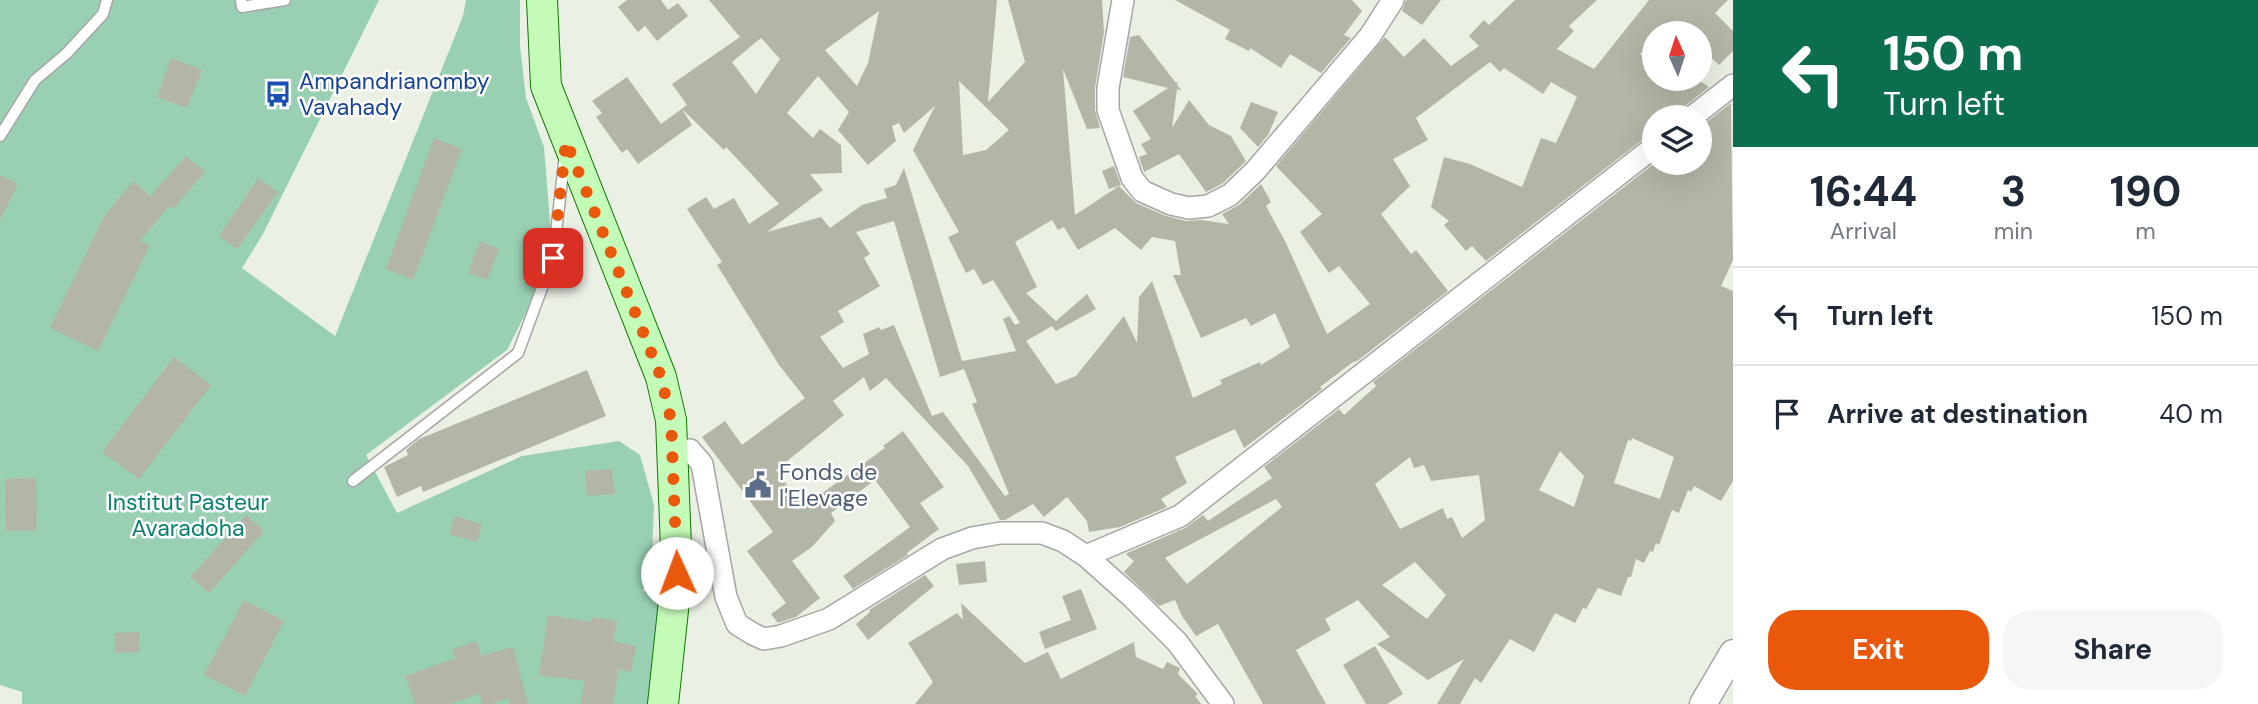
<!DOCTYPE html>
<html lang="en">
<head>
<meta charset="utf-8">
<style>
	body { margin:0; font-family:"DM Sans",sans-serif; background:#f6f6f7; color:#1f2937; height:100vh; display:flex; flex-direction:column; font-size:26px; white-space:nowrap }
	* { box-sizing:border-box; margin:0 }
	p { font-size:23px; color:#747a83 }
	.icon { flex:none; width:38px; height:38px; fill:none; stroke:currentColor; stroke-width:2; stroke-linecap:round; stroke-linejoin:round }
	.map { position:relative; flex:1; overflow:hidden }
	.drawer { display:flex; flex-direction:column; background:#fff; width:525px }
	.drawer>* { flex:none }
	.top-card { background:#0b6e4f; color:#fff; overflow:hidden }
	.needle { width:46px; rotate:357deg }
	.controls { position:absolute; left:1642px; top:21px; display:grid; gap:14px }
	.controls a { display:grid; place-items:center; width:70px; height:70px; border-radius:50%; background:#fff; box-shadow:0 7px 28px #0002; font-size:35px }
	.pin { position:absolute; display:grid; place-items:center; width:60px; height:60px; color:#fff; margin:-30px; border-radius:14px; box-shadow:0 4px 10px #0006 }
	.me { position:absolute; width:77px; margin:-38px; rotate:358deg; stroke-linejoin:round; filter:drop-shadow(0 0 5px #0008) }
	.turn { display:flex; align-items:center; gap:24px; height:147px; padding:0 35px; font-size:32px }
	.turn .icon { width:91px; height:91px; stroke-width:2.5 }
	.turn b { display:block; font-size:49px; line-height:60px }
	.eta { display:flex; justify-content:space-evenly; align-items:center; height:119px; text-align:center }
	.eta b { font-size:42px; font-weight:700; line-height:49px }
	.button { display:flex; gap:14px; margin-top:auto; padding:14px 35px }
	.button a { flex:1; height:80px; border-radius:28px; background:#ea580c; color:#fff; font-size:28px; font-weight:700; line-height:80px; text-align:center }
	.button a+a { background:#f6f6f7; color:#1f2937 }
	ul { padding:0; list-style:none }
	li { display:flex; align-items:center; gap:21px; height:98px; padding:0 35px; border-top:2px solid #e0e1e3 }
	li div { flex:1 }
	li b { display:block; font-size:26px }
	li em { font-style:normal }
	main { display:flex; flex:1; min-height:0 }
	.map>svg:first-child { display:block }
	.forest { fill:#99d0b3 }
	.building { fill:#b3b6a7; fill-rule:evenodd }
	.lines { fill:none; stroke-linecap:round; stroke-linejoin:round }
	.service-casing { stroke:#a6a6a6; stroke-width:13 }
	.minor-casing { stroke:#a6a6a6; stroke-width:24 }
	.tertiary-casing { stroke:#a6a6a6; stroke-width:29 }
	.secondary-casing { stroke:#127903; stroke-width:32 }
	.service { stroke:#fff; stroke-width:10 }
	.minor { stroke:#fff; stroke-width:21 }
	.tertiary { stroke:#fff; stroke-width:26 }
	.secondary { stroke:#c5fbb8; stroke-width:30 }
	.route { stroke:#ea580c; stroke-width:12; stroke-dasharray:0 21.6 }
	.labels { text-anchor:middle; stroke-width:5; stroke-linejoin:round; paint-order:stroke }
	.transit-label { font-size:23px; fill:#164399; stroke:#fff; text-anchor:start }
	.service-label { font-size:23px; fill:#4e5e75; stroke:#fff; text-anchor:start }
	.park-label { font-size:23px; fill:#0a806e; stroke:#fff }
</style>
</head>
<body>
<main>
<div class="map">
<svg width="1733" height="704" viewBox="0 0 1733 704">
	<rect width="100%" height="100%" fill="#ebf0e5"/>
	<!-- forest -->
	<path class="forest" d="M0,0H379L263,234L242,268L335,336L463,16L466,0H520V46L526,98L544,147L551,235L548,260L527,311L507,350L366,455L397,513L522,456L619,441L640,455L654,505L651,582L642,591L670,594L654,704H22V692L0,685Z"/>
	<!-- building -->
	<path class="building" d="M627,0H661L668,10L678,3L688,16L657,41L645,26L638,32L618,7Z
		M709,0H997L988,102L1025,62L1008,0H1102L1104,32L1095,88V110L1100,128L1087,129L1063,69L1075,215L1119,186L1136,203L1166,216L1186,221L1201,220L1229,224L1222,214L1239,205L1261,184L1271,202L1266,206L1286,243L1327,334L1370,304L1339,266L1329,273L1300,232L1322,214L1276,166L1385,37L1404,57L1424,38L1451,66L1479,46L1469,36L1484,20L1489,25L1515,0H1597L1569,26L1574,31L1557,49L1594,69L1649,0H1728L1715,13L1733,31V51L1719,65L1699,46V33H1686L1679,26L1672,33H1654V39L1640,54L1654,67V79H1697L1709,87L1684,107L1679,117H1654V134L1646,137L1486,261L1472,246L1466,251L1444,225L1449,221L1431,207L1444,157L1470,164L1522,187L1541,138L1556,143L1577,97L1551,82L1543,94L1504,68L1500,72L1490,62L1416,118L1428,140L1393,159L1410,186L1381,214L1411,254L1416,250L1448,291L1357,361L1353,362L1320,387L1322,389L1244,448L1235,429L1175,457L1187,483L1161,499L1167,507L1120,527L1089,532L1087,521L1067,497L1044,517L1033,504L1005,520H1000L968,466L886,378L870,391L864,377L833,401L844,415L776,470L803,507L885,448L883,446L903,431L944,487L920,503L939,529L907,553L908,555L853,589L843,576L910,527L875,480L831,513L835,521L812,547L792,561L820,598L796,617L778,623L771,614L786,603L747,551L773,532L702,437L725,421L742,445L805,398L779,365L717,265L722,262L687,209L706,197L714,209L734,198L749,224L779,204L726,147L724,150L682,109L692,125L638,164L627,149L622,153L596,117L602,113L592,101L627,77L661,124L687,105L672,84L740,37ZM879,11L868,63L857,86L825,50ZM761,38L780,59L756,94L732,62ZM818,76L849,112L838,130L868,165L896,141L892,126L899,123L904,133L935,106L913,150L959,232L948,237L966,273L974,269L983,285L993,280L1020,323L1015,325L1009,316L1003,319L1016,351L962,361L904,168L896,185L884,189L887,198L862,205L830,228L821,217L767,232L823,190L810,174L842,173L841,145L820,129L813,138L787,113ZM959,81L1009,130L986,150L963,155ZM1052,220L1058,230L1064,227L1078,250L1115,228L1141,250L1152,237L1175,241L1181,275H1173L1201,338L1246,318L1251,326L1275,313L1290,347L1261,365L1260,362L1220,380L1222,384L1193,398L1152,281L1139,297L1137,343L1124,316L1076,376L1056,384L1026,341L1052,326L1056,331L1096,309L1087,294L1056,321L1026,293L1037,287L1015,242ZM894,221L940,377L964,369L977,402L972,404L1009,494L1005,496L943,412L932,416L894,325L881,330L879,327L863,334L869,354L843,368L820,337L844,322L838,311L880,286L864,258L870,254L856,232Z
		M1175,0H1352L1362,11L1344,35L1351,38L1321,73L1290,54L1281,68L1250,48L1249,51L1225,39L1230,30Z
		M1406,0H1441L1422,25L1402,11Z
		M1139,35L1176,83L1178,81L1177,85L1182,91L1177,89L1172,128L1189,100L1209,125L1231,136L1246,161L1222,184L1206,192L1179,154L1144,172L1139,157L1147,154L1141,144L1151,139L1133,111L1168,88L1123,77L1130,37Z
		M171,58L202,70L187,108L157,97Z
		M1251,102L1278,112L1268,135L1258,147L1240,128Z
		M1731,103L1733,260L1721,286L1733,291V481L1721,501L1694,486L1691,492L1688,490L1679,513L1672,510L1659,545L1656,543L1653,552L1650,551L1644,563L1636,559L1631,577H1628L1621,596L1598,588L1586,609L1583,608L1575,623L1555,613L1534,652L1510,639L1481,683L1475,678L1460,704H1437L1464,659L1428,680L1377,644L1390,637L1358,600L1325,619L1331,630L1296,650L1326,704H1263L1218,624L1196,636L1182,616L1175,600L1159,606L1124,572L1134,561L1126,554L1127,553L1185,528L1203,515L1208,521L1272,478L1264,467L1339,409L1344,415L1376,386L1373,382L1655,163H1699V128ZM1632,438L1674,457L1660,499L1614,483L1628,440L1631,441ZM1560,451L1584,476L1574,507L1539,490ZM1410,457L1414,468L1424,465L1431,481L1479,475L1485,520L1462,538L1452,517L1447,519L1443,508L1400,529L1375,484ZM1276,499L1282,507L1187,584L1165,558ZM1415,562L1446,595L1427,619L1382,585Z
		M434,138L462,149L413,280L386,269Z
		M186,156L205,172L173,209L169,206L140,241L150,245L98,351L50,328L103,218L133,181L150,196Z
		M1114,166L1121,185L1109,189L1102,171Z
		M0,175L18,184L0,220Z
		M258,178L278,192L237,249L219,236Z
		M480,241L499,249L487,280L468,273Z
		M174,357L211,385L139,479L102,452Z
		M587,370L606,416L423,492L421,486L397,497L384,467L408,455L406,450L419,439Z
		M612,469L615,494L587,496L585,471Z
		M36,478L37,530L6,531L5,479Z
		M246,515L264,531L209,593L190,577Z
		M455,516L482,524L477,542L449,534Z
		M985,561L987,582L959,585L956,564Z
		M925,575L934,586L868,640L856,624L870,612L869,610Z
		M1081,589L1097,629L1045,649L1039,632L1071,620L1062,596Z
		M244,600L284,621L245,696L204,675Z
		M961,603L1025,663L1048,652L1061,679L1134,642L1136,657L1163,669L1167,662L1180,668L1178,674L1198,694L1195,696L1201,704H915L933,682L908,643L957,613L963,620Z
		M548,615L591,622L592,617L617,621L613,641L636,646L631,672L619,669L613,704H581L584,681L539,675Z
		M139,632L140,652L116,653L115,633Z
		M477,641L481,656L513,647L528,704H510L508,698L492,704H482L479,694L450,704H415L405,676L456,658L452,649Z
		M1375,646L1403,694L1387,704H1366L1343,665Z"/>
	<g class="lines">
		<!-- service casing -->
		<g class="service-casing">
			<path id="service" d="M241,0L242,7L285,0
				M0,136L35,80L66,54L103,14L107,0
				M353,481L518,353L553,258L565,155"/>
		</g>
		<!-- minor casing -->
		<g class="minor-casing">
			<path id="minor" d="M1123,0L1108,88V110L1132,178L1142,191L1171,204L1189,208L1208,206L1230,195L1255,171L1370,36L1393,0
				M1692,117L1733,85
				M673,451L690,450L702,464L726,597L737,624L753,634L764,639L781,636L829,619L942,549L972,538L1000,533H1042L1063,541L1086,556L1132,597L1177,642L1223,704
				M1086,556L1180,516L1654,147"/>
		</g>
		<!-- tertiary casing -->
		<g class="tertiary-casing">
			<path id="tertiary" d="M1703,704L1733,653"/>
		</g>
		<!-- secondary casing -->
		<g class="secondary-casing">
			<path id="secondary" d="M542,0L546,86L661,377L671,420L677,573L663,704"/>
		</g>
		<!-- service -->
		<use href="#service" class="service"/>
		<!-- minor -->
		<use href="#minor" class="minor"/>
		<!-- tertiary -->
		<use href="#tertiary" class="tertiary"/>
		<!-- secondary -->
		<use href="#secondary" class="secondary"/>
	</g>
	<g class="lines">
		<!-- route -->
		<path class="route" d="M553,258L566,141L661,377L671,420L677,573"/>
	</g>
	<!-- icons -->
	<defs>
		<g id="bus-bare" transform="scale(2.1)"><path d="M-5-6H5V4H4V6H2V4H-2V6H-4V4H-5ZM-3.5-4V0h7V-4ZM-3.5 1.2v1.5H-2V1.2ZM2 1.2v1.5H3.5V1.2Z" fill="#1a4fb4" stroke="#fff" stroke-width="2.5" paint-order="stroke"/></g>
		<g id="civic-bare" transform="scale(2.1)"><path d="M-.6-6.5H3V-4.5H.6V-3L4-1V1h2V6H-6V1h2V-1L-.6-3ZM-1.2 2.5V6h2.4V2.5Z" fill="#5c6f8a" stroke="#fff" stroke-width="2.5" paint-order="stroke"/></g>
	</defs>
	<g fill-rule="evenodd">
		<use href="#bus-bare" x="278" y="94"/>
		<use href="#civic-bare" x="758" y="485"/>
	</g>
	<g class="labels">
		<!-- transit labels -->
		<g class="transit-label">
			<text x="299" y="89">Ampandrianomby<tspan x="299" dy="26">Vavahady</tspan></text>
		</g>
		<!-- service labels -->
		<g class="service-label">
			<text x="779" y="480">Fonds de<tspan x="779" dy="26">l'Elevage</tspan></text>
		</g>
		<!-- park labels -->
		<g class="park-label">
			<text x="188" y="510">Institut Pasteur<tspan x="188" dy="26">Avaradoha</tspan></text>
		</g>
	</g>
</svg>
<div class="controls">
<a><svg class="needle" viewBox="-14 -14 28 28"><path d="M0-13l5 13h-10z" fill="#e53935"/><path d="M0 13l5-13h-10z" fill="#747a83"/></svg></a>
<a><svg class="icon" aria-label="layers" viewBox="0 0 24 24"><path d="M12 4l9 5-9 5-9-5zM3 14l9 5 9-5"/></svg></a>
</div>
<div class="pin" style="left:553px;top:258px;background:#d93025"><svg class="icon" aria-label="arrive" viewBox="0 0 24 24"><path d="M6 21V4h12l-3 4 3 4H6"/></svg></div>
<svg class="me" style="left:677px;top:573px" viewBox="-20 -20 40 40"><circle r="19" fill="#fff"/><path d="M0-13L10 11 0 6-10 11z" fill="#ea580c"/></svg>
</div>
<section class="drawer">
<div class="top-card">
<div class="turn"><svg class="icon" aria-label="left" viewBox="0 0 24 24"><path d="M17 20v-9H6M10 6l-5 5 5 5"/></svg><div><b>150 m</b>Turn left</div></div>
</div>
<div class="eta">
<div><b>16:44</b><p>Arrival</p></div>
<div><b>3</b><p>min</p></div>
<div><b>190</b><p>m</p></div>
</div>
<ul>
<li><svg class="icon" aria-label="left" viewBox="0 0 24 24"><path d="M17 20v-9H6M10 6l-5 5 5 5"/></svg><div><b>Turn left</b></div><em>150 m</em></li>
<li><svg class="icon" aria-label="arrive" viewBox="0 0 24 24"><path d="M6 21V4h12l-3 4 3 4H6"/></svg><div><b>Arrive at destination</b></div><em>40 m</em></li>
</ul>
<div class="button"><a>Exit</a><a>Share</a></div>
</section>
</main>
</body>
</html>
